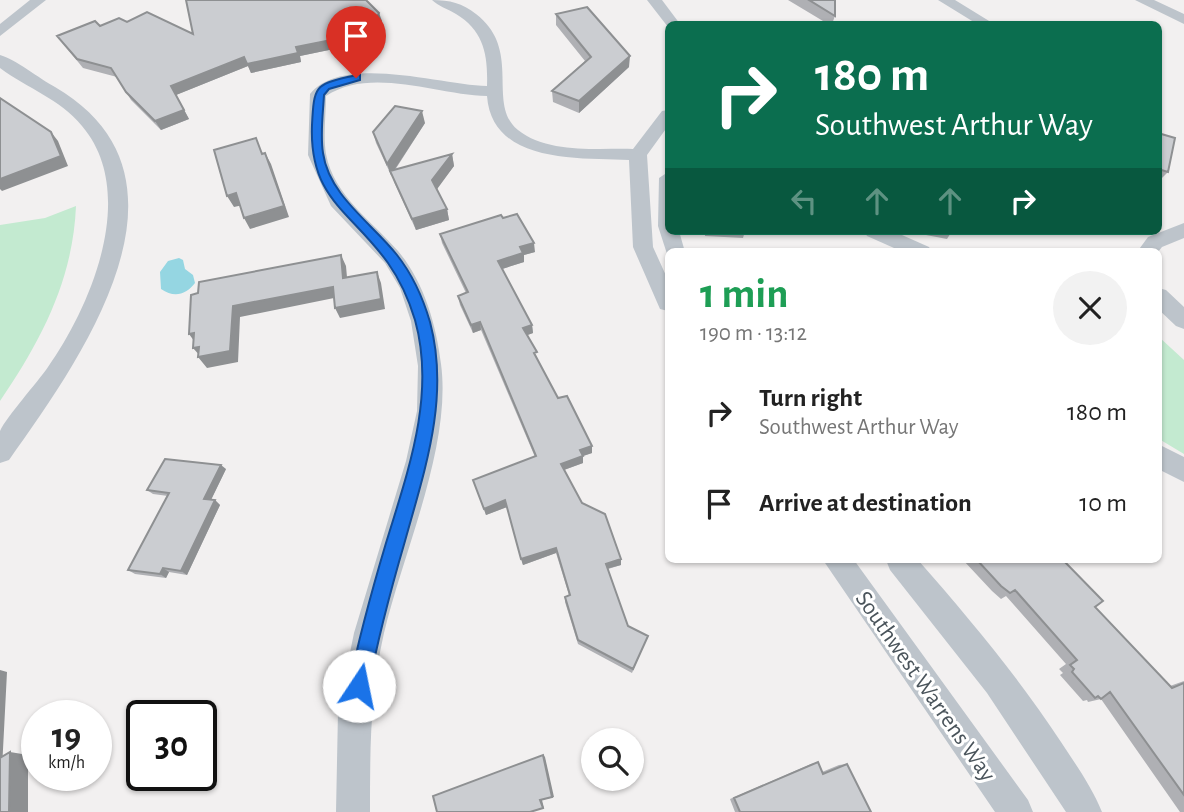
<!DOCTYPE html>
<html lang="en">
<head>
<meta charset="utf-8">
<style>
	body { margin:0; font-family:"Alegreya Sans",sans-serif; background:#f2f2f2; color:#222; height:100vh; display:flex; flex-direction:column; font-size:26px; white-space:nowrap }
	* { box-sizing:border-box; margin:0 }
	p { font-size:23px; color:#767676 }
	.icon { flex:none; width:38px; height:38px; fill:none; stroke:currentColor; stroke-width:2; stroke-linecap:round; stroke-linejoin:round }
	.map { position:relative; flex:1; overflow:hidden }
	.details { position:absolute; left:665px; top:248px; width:497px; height:315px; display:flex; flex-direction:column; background:#fff; border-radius:10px; box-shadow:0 2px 5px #0004 }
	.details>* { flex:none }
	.banner { position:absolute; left:665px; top:21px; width:497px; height:214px; border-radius:10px; box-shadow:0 2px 5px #0004; background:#0b6e4f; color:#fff; overflow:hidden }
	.fabs { position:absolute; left:581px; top:728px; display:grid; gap:14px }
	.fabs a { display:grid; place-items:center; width:63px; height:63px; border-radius:50%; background:#fff; box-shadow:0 2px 5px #0004; font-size:35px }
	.speed { position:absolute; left:21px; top:700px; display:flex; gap:14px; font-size:35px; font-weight:700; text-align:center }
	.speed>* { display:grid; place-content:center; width:91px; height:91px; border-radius:50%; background:#fff; box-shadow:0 2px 5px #0004; line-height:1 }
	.speed small { font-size:18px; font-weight:400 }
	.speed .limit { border:4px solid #111; border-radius:10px; background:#fff; color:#111 }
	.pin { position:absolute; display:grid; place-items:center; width:60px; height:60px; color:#fff; margin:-72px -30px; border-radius:50% 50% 50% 0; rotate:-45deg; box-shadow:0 0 7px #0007 }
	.pin .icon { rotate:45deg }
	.me { position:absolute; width:77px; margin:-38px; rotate:11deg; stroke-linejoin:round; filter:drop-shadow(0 0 5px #0008) }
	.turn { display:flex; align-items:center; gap:24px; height:147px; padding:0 35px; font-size:32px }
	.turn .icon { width:91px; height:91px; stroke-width:2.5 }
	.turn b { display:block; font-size:49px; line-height:60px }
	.lanes { display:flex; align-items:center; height:66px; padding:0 35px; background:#0003; justify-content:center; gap:35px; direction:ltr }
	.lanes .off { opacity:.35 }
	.round { display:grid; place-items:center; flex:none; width:74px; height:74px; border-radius:37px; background:#f2f2f2 }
	.head { display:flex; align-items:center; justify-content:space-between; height:119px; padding:0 35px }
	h1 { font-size:42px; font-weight:600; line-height:52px; color:#1e9e55 }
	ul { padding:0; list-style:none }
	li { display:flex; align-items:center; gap:21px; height:91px; padding:0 35px }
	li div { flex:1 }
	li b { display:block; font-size:26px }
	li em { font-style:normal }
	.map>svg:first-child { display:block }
	.green { fill:#c3ead0 }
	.water { fill:#95d6e2 }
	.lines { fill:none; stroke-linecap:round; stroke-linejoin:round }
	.street { fill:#bdc4cb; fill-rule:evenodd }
	.wall { fill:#afb0b4 }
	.shaded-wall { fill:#8e9092 }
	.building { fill:#cbcdd1; stroke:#8e9092; stroke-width:2 }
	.route { fill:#1a73e8; stroke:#114b97; stroke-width:2 }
	.labels { text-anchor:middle; stroke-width:6; stroke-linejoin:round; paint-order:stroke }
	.near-street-label { font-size:24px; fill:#4a545b; stroke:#fff }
</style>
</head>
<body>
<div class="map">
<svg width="1184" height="812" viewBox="0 0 1184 812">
	<rect width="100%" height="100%" fill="#f2f0f0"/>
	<!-- green -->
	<path class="green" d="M76,206C73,280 41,341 0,401V225L45,218Z
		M1159,337L1184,360V454L1159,439Z"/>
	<!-- water -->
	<path class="water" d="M179,258L183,260L185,269L193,275L195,283C186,295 174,298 161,289L160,272L168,261Z"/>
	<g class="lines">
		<!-- street -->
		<path class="street" d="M30,0H46L0,36V24Z
			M432,0C450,0 462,3 476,14C523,50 486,104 518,130C548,154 597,148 633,149L662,111L668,110V126L647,155L653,247L668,280V311L660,309L633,247L629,160C579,158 492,164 487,96C437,95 371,66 326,96C326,114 323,136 326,154C334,196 372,221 398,251C424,282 436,324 441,364C452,445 403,553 384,633C370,694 370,750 370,812H336L338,712L354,633L406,461L417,411L418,366L411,321L400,288L385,263L331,206L308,155L310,94C343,53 441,85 487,86C488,55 484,31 456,14C448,9 438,6 432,0Z
			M647,0H662L680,24H668V27Z
			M938,0H955L994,24H977Z
			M1135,0H1154L1184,14V24Z
			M0,55C15,59 40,79 55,87C211,178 80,360 9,460L0,463C0,454 0,440 0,431C7,416 37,383 48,367C91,306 139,193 82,126C60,99 27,88 0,68Z
			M668,172V231H679L685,252H668V257L658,226L659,178Z
			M1184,223V238L1162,247L1158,252H1137L1148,237Z
			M864,231H893L929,247L932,252H903L867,236Z
			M1158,288L1166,290L1184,307V329L1176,326L1158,309Z
			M1158,444L1184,457V482L1158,469Z
			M823,560H854L1028,800L1033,812H995Z
			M886,560H918C969,618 1019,678 1061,742C1076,765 1092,787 1102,812H1066L987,693L890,570Z"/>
	</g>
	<!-- wall -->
	<path class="wall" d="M788,0H835V16L832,24H828Z
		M556,14L629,67L579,113L553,102L552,91L585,61L556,25Z
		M382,21L367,52L353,45L300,56L301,62L251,73L248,66L176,95L189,119L161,130L131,100L117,77L83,68L57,36L100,26L127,22L193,34Z
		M425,123L395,170L452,154L454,166L436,189L447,209L449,220L416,230L394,182L392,174L391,175L376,143L373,132Z
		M1158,133L1168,172L1160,180L1158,179Z
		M503,218L535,252L524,255V262L502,269L532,325L533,333L527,335L538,360L558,398L592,453L583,456V463L564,470L582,503L621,565L608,569L628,626L648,636L632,673L578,644L565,602V597L569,595L556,553L523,565L507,507L486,515L473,480L535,457L481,330L473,333L460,305L458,296L466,293L442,243L440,234Z
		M705,231H745L743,238L705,236Z
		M905,231H952L947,239Z
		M226,469L211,500H215L220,505L187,575L169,572L166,578L135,574L128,570L168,496L153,494L147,490Z
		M963,560H1063L1095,607L1170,686L1184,681V812H1180L1101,699L1088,702L1087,700L1083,701L1060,675L1063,673L1059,669L1066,664L1006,596L1001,599L992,591Z
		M818,762L822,772L839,765L847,764L871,812H735L730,799L811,764Z"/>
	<!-- shaded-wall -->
	<path class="shaded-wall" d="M379,13L382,21L367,52L365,43Z
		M351,36L353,45L300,56L301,62L251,73L248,66L176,95L189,119L161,130L155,121L171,86L244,57Z
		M630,56L629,67L579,113V101Z
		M422,111L425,123L391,175L387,164Z
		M51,132L58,141L68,166L2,191L0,189V179Z
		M265,153L271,164L289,217L250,229L244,218Z
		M452,154L454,166L435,192L432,180Z
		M236,193L243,205L234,207L227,196Z
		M447,209L449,220L416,230L412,219Z
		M534,243L535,252L524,255V262L499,270L498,261L520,247Z
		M341,255L346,266L348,289L343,278Z
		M377,272L381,283L385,309L340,318L335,308Z
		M333,287L339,297L240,317L238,362L207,368L198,357H201L193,348L199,347L233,306Z
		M480,322L481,330L473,333L471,325Z
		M532,325L533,333L525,336L523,328Z
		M194,333L197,345L189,334Z
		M592,446V453L583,456V463L561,471V464L580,450Z
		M221,465L226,469L209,504L204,499Z
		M215,500L220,505L187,575L181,571Z
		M505,500L507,507L486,515L484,509Z
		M556,548V553L523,565L521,559Z
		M621,559V565L606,569V564Z
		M163,568L169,572L166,578L160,574Z
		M0,670L7,672L2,769H0Z
		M10,752L28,755V812H9Z
		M543,755L545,757L554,797L542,800L544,808L530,812L540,800Z"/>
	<!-- building -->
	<path class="building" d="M186,0H366L379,13L365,43L351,36L296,47L298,53L247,64L244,57L171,86L184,110L155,121L126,92L111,68L77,59L57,36L95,21L100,26L119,18L127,22L147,12L193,34Z
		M809,0H835V16Z
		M587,7L630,56L579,101L552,91L591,57L556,14Z
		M0,98L51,132L61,156L0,179Z
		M395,106L422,111L387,164L373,132Z
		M1158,133L1175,138L1168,172L1158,169Z
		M256,138L262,154L265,153L284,206L244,218L236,193L227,196L214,150Z
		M452,154L432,180L447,209L412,219L390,171Z
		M517,214L534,243L520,247L523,253L498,261L532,325L523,328L537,352L534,353L558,398L567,396L592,446L580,450L583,456L561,464L582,503L605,514L621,559L606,564L628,626L648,636L633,669L578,640L565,597L570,595L556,548L521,559L505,500L484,509L473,480L536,456L480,322L471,325L458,296L468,292L440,234L501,215L503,218Z
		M341,255L343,278L377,272L381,299L335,308L333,287L233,306L230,351L198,357L199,347L193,348L194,333L189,334L191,295L198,293L199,282Z
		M165,459L221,465L204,499L215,500L181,571L163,568L160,574L128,570L169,493L147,490Z
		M977,560H1063L1103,601L1095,607L1172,688L1184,683V795L1110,692L1101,699L1098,696L1095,698L1072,672L1074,669L1070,665L1077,660L1015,590L1010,593L1001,586Z
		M10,752L9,812H0V758Z
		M543,755L552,797L540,800L543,808L530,812H437L433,796Z
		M818,762L823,774L847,764L871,812H740L734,798Z"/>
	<!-- route -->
	<path class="route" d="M356,75H360V80L329,89L324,95C323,113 320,135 323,153C329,196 373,224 397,255C412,274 423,298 430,322C450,397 425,469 405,541C391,589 378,637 369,686L366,693L359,696L352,693L349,686C359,637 372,590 386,543C408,471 436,395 415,320C409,300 400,280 388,263C351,211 309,199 312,125C314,82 316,85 356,75Z"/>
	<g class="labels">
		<!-- near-street labels -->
		<g class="near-street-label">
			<text transform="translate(926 686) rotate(55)" y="8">Southwest Warrens Way</text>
		</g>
	</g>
</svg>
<div class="fabs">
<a><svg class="icon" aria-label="search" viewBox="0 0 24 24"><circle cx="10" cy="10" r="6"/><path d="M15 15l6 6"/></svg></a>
</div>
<div class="speed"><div>19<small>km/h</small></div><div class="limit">30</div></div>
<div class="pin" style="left:356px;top:78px;background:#d93025"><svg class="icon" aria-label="arrive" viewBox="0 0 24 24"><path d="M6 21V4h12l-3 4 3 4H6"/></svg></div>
<svg class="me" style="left:359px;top:686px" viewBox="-20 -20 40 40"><circle r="19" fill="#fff"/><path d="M0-13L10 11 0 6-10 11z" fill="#1a73e8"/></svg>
<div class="banner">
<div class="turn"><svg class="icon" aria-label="right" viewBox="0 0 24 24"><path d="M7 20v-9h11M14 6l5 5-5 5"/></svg><div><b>180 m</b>Southwest Arthur Way</div></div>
<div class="lanes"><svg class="icon off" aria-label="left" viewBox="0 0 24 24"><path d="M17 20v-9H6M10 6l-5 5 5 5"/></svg><svg class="icon off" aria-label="ahead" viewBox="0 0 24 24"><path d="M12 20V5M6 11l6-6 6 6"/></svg><svg class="icon off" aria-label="ahead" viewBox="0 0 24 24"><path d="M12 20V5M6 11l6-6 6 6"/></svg><svg class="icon" aria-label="right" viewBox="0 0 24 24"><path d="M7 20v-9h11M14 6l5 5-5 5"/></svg></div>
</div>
<section class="details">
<div class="head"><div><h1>1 min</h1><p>190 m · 13:12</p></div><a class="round"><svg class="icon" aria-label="close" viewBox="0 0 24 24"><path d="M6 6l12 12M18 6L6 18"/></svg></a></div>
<ul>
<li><svg class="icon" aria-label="right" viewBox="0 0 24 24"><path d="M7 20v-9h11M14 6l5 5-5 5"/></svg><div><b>Turn right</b><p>Southwest Arthur Way</p></div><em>180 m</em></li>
<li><svg class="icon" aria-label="arrive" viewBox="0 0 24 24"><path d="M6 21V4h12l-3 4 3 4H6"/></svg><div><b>Arrive at destination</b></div><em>10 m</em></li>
</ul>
</section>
</div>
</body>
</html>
